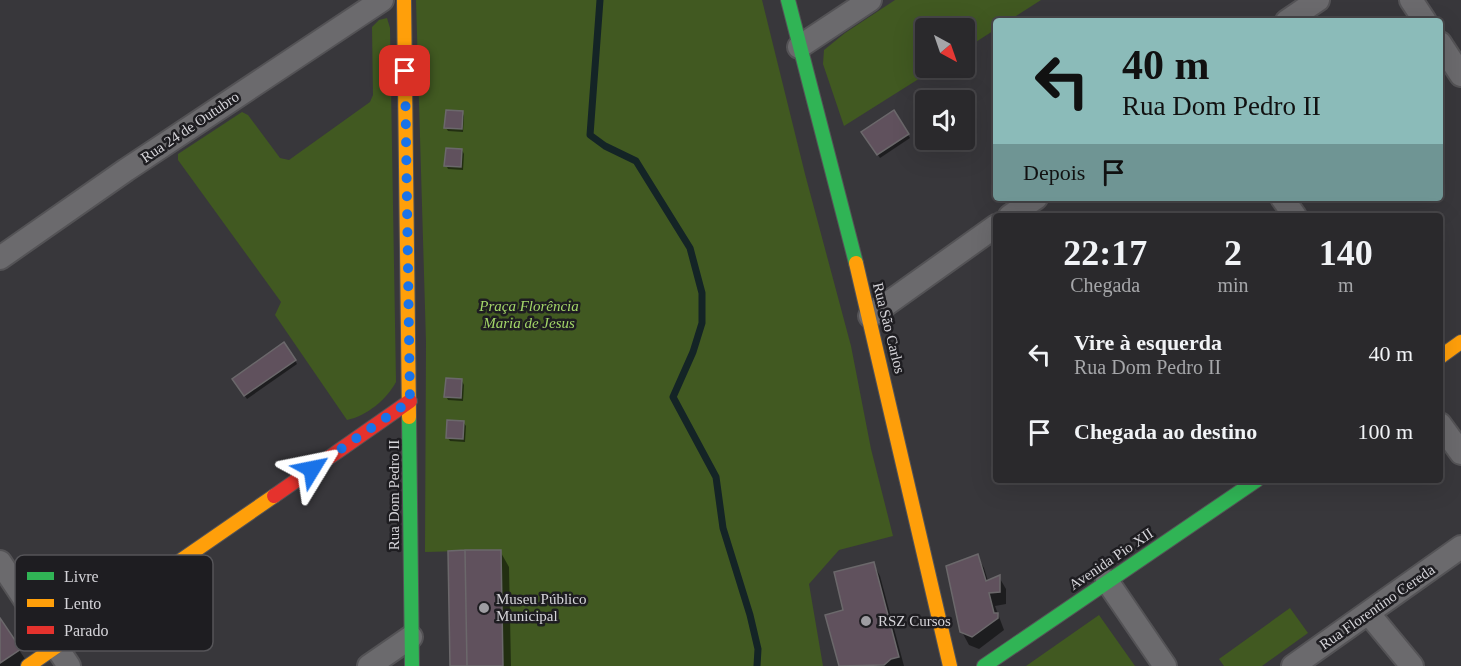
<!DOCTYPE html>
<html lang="pt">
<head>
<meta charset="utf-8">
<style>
	body { margin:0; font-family:Georgia,serif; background:#363538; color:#f1f3f6; height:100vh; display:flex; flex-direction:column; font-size:22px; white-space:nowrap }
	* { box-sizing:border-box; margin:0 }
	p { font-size:20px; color:#a5a6a9 }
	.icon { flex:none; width:33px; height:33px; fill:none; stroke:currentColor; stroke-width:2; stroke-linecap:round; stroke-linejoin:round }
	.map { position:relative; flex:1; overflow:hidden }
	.side { position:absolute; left:993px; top:213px; width:450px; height:270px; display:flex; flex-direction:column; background:#2a292c; border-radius:6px; box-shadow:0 6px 24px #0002,0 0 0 2px #464548 }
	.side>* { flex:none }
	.guide { position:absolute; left:993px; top:18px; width:450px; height:183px; border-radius:6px; box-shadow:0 6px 24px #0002,0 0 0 2px #464548; background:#8bbbb9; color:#111; overflow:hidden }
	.needle { width:39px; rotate:140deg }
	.fabs { position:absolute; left:915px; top:18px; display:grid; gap:12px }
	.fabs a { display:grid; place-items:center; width:60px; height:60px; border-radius:6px; background:#2a292c; box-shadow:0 6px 24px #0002,0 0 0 2px #464548; font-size:30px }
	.pin { position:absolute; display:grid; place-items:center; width:51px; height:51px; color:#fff; margin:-26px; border-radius:12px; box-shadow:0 3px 9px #0006 }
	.me { position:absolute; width:66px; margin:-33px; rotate:55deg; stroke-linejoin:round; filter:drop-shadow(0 0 4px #0008) }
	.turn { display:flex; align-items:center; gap:21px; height:126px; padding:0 30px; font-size:27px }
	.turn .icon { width:78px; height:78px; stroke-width:2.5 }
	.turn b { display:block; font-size:42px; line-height:51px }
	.then { display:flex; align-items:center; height:57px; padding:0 30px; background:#0003; gap:12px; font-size:22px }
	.eta { display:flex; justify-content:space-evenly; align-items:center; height:102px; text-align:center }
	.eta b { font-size:36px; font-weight:700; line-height:42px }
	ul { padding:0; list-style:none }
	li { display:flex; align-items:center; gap:18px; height:78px; padding:0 30px }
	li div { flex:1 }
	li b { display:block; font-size:22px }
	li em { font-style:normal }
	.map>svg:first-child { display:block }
	.green { fill:#415921 }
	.shadow { fill:#0007 }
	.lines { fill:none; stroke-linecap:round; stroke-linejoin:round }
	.stream { stroke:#142426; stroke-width:7 }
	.building { fill:#60515d; stroke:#6b686b; stroke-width:1.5 }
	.street-casing { stroke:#545356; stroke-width:26 }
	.fast-casing { stroke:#545356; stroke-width:16 }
	.slow-casing { stroke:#545356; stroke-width:16 }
	.jam-casing { stroke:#545356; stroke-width:16 }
	.street { stroke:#6b6a6d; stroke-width:22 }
	.fast { stroke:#30b455; stroke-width:14 }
	.slow { stroke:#ff9f0a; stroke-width:14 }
	.jam { stroke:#e5322d; stroke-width:14 }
	.route { stroke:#1a73e8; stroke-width:10; stroke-dasharray:0 18 }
	.poi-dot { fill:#9e9da2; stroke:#1e1d21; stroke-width:2 }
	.labels { text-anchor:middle; stroke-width:5; stroke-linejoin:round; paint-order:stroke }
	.street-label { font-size:15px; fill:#d5d4d9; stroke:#1e1d21 }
	.park-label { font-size:15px; font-style:italic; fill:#a3d668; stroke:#1e1d21 }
	.poi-label { font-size:15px; fill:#d5d4d9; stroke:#1e1d21; text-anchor:start }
	.key { fill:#1e1d21; stroke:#555458; stroke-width:1.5 }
	.key-label { font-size:16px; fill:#d5d4d9 }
</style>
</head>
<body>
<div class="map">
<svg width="1461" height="666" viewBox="0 0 1461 666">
	<rect width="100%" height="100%" fill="#38373b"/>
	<!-- green -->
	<path class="green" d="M416,0H762L805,174L851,346L871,449L893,536L839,550L809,584L823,666H503L501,550L425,552L426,342Z
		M895,0H1041L1008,21H996V29L965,49L964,28H926V68H936L844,126L823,64L824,50L845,33Z
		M387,18L390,28L396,382C387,399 367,416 347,420L275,315L281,302L178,160V154L242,112L248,115L280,158L289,160L370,102L373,95L372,27L379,20Z
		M1290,608L1308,633L1262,666H1224L1219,659Z
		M1099,615L1135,666H1026Z"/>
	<!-- shadow -->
	<path class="shadow" d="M462,112L464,116L463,132L448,131L446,128Z
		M893,112L910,138L880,158L863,133Z
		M462,150L464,154L463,170L448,169L446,165Z
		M295,360L297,364L247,399L236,383Z
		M462,381L464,385L463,401L448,400L446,396Z
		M463,422L466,426L465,442L450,441L448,438Z
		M500,551L509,567L511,666H451Z
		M977,556L984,568L988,581L999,577L1006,589V604L995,606L1004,630L979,649L969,645L962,632Z
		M873,563L880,576L904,666H840L827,616L845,611Z
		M0,621L27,662L21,666H0Z"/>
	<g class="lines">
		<!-- stream -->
		<path class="stream" d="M600,0L590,135L605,146L636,161L690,248L702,293V323L693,352L673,397L716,477L723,528L750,615L758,649L757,666"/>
	</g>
	<!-- building -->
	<path class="building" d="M446,110L463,111L462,129L444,128Z
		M894,110L909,134L877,155L861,132Z
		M446,148L462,149L461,167L444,166Z
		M284,342L296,360L244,396L232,379Z
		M446,378L462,379L461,398L444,397Z
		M447,420L464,421L463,439L446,438Z
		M465,550H501L503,666H467Z
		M465,550L467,666H450L448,551Z
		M978,554L986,581L1000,575V592L989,593L994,613H998V618L972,637L960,632L946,566Z
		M874,562L899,657L891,659L884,665L839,666L825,615L843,610L834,572Z
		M0,618L21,649L0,663Z"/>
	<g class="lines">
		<!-- street casing -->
		<g class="street-casing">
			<path id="street" d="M1411,0L1425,21
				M1287,21L1318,0
				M1440,43L1461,75
				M799,47L870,0
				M1282,198L1295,216
				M1010,216L1036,198
				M0,258L126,170L382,0
				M870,316L996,226
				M1440,424L1461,453
				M0,562L69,666
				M1107,581L1165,666
				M1369,614L1412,666
				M369,666L411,637
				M1293,666L1461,547"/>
		</g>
		<!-- fast casing -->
		<g class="fast-casing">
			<path id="fast" d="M788,0L856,263
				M409,417L412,666
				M984,666L1257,480"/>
		</g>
		<!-- slow casing -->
		<g class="slow-casing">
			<path id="slow" d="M404,0L409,417
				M856,263L950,666
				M1440,357L1461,342
				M28,666L274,496"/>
		</g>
		<!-- jam casing -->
		<g class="jam-casing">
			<path id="jam" d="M274,496L410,401"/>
		</g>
		<!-- street -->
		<use href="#street" class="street"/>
		<!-- fast -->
		<use href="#fast" class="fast"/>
		<!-- slow -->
		<use href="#slow" class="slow"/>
		<!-- jam -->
		<use href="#jam" class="jam"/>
	</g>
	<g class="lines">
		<!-- route -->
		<path class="route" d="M312,469L410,401L405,71"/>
	</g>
	<!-- markers -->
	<g class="poi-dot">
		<circle cx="484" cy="608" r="6"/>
		<circle cx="866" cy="621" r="6"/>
	</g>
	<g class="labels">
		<!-- street labels -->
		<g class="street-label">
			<text transform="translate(190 127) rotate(-34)" y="5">Rua 24 de Outubro</text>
			<text transform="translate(889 328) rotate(76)" y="5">Rua São Carlos</text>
			<text transform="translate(394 495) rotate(-90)" y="5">Rua Dom Pedro II</text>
			<text transform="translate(1111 559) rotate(-34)" y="5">Avenida Pio XII</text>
			<text transform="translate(1377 607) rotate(-35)" y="5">Rua Florentino Cereda</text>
		</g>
		<!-- park labels -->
		<g class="park-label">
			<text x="529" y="311">Praça Florência<tspan x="529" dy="17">Maria de Jesus</tspan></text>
		</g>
		<!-- poi labels -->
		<g class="poi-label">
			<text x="496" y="604">Museu Público<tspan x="496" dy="17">Municipal</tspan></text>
			<text x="878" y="626">RSZ Cursos</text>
		</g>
	</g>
	<!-- legend -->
	<rect x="15" y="555" width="198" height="96" rx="9" class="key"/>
	<rect x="27" y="572" width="27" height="8" fill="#30b455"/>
	<rect x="27" y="599" width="27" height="8" fill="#ff9f0a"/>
	<rect x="27" y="626" width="27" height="8" fill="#e5322d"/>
	<g class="key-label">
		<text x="64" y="582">Livre</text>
		<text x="64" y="609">Lento</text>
		<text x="64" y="636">Parado</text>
	</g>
</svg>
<div class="fabs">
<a><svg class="needle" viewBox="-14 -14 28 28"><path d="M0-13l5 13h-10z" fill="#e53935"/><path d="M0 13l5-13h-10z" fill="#a5a6a9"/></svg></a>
<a><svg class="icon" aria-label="sound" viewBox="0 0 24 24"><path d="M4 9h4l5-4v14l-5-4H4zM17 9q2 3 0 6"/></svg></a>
</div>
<div class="pin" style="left:405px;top:71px;background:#d93025"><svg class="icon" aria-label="arrive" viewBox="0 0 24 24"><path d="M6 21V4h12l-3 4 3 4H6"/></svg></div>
<svg class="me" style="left:312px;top:469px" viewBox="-20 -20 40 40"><path d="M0-17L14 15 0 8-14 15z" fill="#1a73e8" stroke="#fff" stroke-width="4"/></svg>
<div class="guide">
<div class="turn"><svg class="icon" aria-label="left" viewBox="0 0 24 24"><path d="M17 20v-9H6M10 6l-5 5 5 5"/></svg><div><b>40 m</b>Rua Dom Pedro II</div></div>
<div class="then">Depois<svg class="icon" aria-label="arrive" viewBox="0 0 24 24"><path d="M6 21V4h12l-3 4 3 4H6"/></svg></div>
</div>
<section class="side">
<div class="eta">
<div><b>22:17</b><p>Chegada</p></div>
<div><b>2</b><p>min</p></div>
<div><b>140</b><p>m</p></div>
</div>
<ul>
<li><svg class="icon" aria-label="left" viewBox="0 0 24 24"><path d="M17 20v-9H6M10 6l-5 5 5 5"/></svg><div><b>Vire à esquerda</b><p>Rua Dom Pedro II</p></div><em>40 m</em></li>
<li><svg class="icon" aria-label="arrive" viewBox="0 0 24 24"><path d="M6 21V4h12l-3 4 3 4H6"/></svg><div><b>Chegada ao destino</b></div><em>100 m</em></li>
</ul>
</section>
</div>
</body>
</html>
